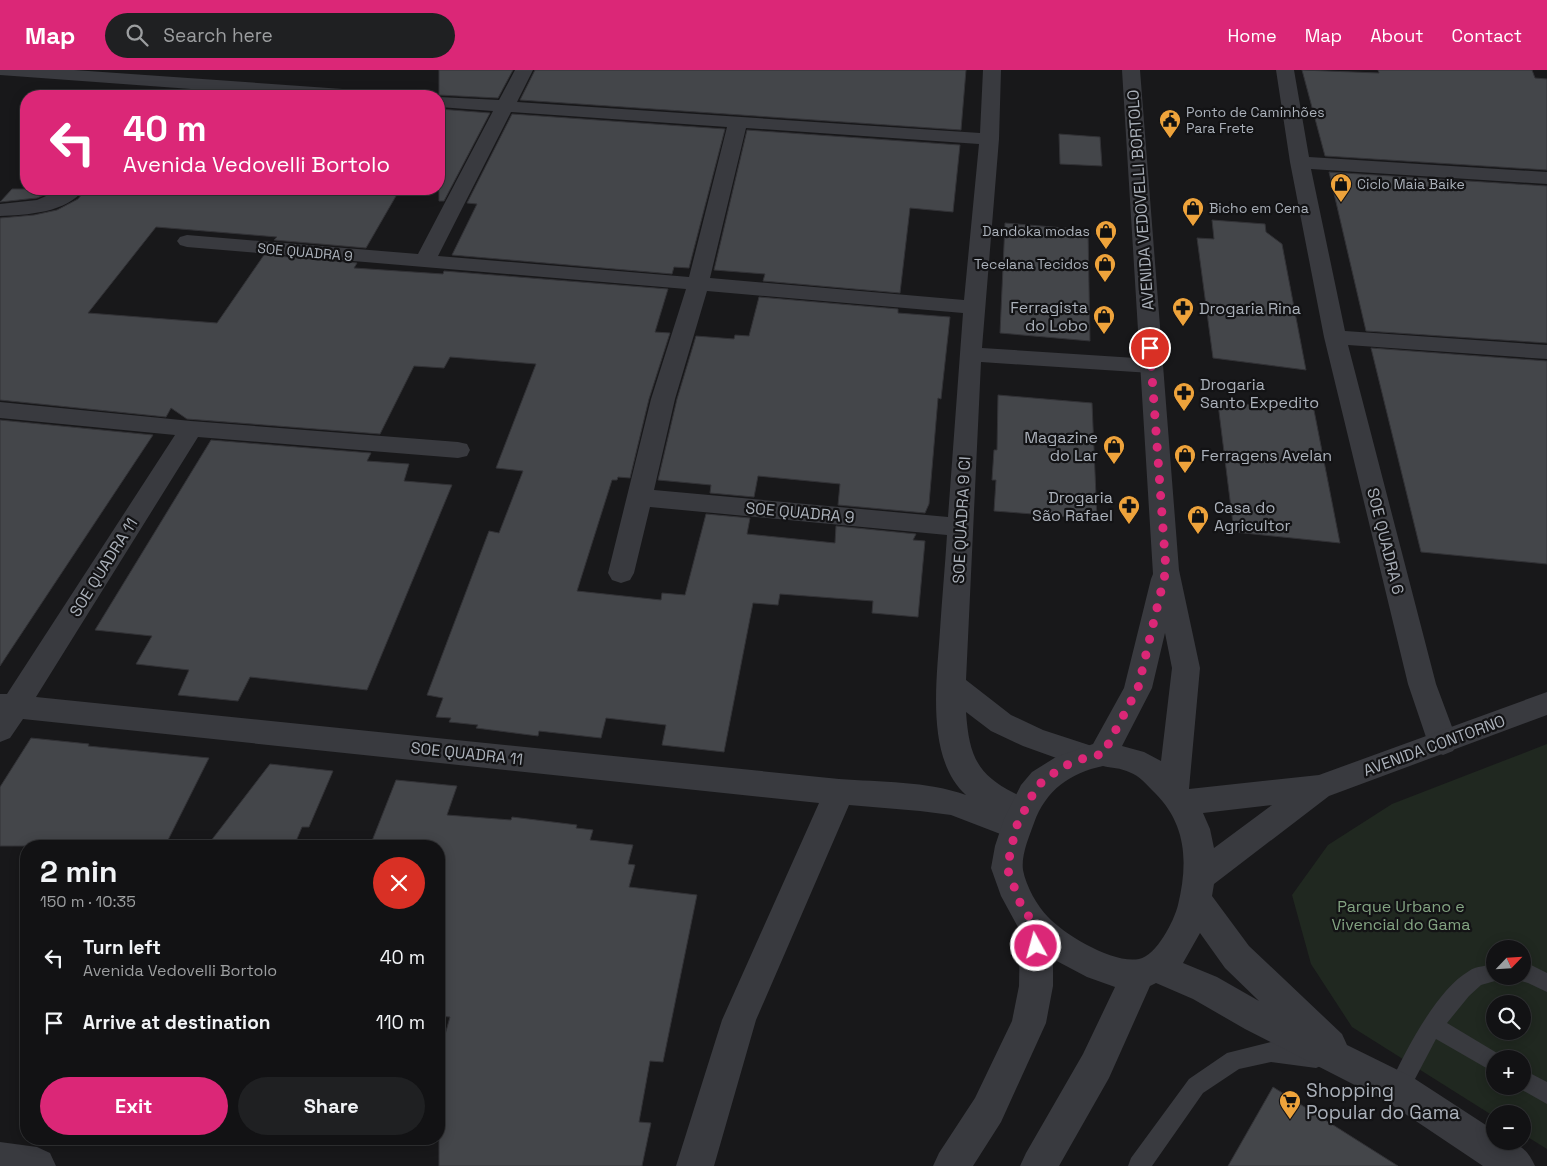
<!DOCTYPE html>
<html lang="en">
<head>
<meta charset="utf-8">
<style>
	body { margin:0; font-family:"Space Grotesk",sans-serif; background:#1f2022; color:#f1f3f6; height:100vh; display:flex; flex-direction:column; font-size:19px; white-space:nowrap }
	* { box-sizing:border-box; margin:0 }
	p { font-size:16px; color:#9c9ea0 }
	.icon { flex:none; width:28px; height:28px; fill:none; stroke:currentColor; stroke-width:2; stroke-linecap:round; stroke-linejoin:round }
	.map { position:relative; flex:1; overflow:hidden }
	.panel { position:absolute; left:20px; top:770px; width:425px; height:305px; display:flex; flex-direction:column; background:#121214; border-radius:20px; box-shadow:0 2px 12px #0003,0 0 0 1px #313234 }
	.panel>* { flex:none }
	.hud { position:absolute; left:20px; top:20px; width:425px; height:105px; border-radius:20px; box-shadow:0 2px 12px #0003,0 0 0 1px #313234; background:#db2777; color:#fff; overflow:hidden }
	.needle { width:32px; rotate:65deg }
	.tools { position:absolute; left:1486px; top:870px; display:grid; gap:10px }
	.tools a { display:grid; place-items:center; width:45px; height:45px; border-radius:50%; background:#121214; box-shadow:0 2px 12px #0003,0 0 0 1px #313234; font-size:25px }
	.pin { position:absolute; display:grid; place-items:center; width:42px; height:42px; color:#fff; margin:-21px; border:2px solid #fff; border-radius:50%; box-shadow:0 1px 5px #0007 }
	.me { position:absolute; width:55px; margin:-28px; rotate:353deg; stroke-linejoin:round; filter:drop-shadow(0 0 4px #0008) }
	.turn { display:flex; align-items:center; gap:18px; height:105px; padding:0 20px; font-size:22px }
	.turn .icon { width:65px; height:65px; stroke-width:2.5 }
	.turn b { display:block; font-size:35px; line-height:42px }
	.round { display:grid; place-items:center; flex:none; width:52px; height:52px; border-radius:26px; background:#1f2022 }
	.headline { display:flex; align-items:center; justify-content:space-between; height:85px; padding:0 20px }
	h1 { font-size:30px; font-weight:600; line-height:38px }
	.action { display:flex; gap:10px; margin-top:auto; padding:10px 20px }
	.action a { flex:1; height:58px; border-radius:30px; background:#db2777; color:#fff; font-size:20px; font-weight:600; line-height:58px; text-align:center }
	.action a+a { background:#1f2022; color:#f1f3f6 }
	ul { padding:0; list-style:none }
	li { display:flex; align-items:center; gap:15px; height:65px; padding:0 20px }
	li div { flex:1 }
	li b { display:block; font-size:19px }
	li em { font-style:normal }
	header { display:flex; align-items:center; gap:30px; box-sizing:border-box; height:70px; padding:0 25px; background:#db2777; color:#fff }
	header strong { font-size:24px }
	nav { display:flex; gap:28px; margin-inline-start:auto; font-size:18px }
	.search { width:350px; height:45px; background:#1f2022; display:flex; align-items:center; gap:12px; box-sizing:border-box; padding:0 18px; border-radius:28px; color:#9c9ea0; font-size:19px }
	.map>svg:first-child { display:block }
	.green { fill:#202820; fill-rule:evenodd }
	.building { fill:#44464a; stroke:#323236 }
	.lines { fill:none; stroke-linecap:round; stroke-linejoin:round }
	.service { fill:#393a3f; fill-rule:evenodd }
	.minor { fill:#393a3f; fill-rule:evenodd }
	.tertiary { fill:#393a3f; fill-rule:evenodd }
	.route { stroke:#db2777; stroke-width:9; stroke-dasharray:0 16.2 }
	.labels { text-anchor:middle; stroke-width:4.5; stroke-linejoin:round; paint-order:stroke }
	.far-poi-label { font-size:14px; fill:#aab0b9; stroke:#131315; text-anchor:start }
	.far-street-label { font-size:14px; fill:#aab0b9; stroke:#131315 }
	.street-label { font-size:16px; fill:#aab0b9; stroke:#131315 }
	.poi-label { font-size:16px; fill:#aab0b9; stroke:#131315; text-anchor:start }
	.park-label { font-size:16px; fill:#83a482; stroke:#131315 }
	.near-poi-label { font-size:19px; fill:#aab0b9; stroke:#131315; text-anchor:start }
</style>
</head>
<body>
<header>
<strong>Map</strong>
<div class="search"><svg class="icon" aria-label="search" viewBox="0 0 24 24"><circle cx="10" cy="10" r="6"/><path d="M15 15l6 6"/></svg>Search here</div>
<nav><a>Home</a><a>Map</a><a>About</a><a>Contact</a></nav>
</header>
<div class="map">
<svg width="1547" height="1096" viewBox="0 0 1547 1096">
	<rect width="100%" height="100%" fill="#18181a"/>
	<!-- green -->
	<path class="green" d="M1547,674V1079L1523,1064L1522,1044H1495V1047L1352,957L1311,894L1292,825L1328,775L1392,734ZM1495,879H1522V906H1495ZM1495,934H1522V961H1495ZM1495,989H1522V1016H1495Z"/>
	<!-- building -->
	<path class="building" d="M439,0H513L498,28L439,25Z
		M535,0H966L961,60L520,30Z
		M1302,0L1379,3L1378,0H1532L1535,8L1547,9V100L1325,86Z
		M439,39L490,43L444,131H439Z
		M512,44L725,59L689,198L674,197L672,204L452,185L477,134L467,133Z
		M747,60L960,75L953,142L910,138L900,223L763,211L765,204L714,200Z
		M1059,64L1100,67L1102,96L1060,94Z
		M1329,102L1547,116V273L1366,261Z
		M12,119H58L37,128L0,132Z
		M86,119H400L366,178L274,170L277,167L156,157L88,243L217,253L264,185L357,193L354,198L443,204L444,201L668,219L655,262L670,263L649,329L630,408L618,407L617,410H612L577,521L661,530L662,523L685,525L706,444L750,448L747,464L835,473L836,456L916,464L913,470L925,471L918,547L872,543L873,531L780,524L778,535L753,533L724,682L662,675L666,655L606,648L601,668L539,661L538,666L476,658L478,655L449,652L451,648L436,647L443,628L427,625L489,461L499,463L523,401L496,398L536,294L450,287L444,298L414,296L380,364L187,349L171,338L166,347L0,330V148L34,145L57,140L78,129Z
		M1212,150L1265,154L1266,162L1282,174L1306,300L1213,288L1197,168L1214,169Z
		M1005,153L1088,160L1090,271L1000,263Z
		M759,227L898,239V243L950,247L941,329L938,328L929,434L925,443L838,435L840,414L758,406L754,427L710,423L711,415L658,410L677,329L696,266L734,269L735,265L749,266Z
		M1371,278L1547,291V494L1421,482Z
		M998,325L1092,333L1097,449L994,441L996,410H992L994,380H997Z
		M1218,334L1313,335L1340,473L1234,462Z
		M0,350L153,365L0,596Z
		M211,370L371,383L367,391L409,394L404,411L452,415L367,620L250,607L238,631L178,625L189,600L136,594L152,566L95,560Z
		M31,668L89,674L88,676L209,688L165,776H0V717Z
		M270,694L333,701L309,757H302L294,776H207Z
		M396,710L457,716L447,745L511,750L512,747L577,755L576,758L593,760L590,770L633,775L628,794L635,795L629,817L697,825L663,992L650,991L639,1052L651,1053L642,1096H439V986L450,947L439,946V776H370Z
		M1273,1017L1398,1096H1228Z"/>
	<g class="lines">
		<!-- service -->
		<path class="service" d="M1495,894V906H1503L1502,909L1481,915L1469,926L1447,953L1502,986L1504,989H1495V1003L1436,969L1406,1026L1399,1029L1392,1026L1388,1019C1403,985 1436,920 1469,901C1476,896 1487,896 1495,894Z
			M1522,894L1531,895L1547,903V922L1528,913L1515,909L1514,906H1522Z
			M1271,972L1316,978L1323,981L1326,988L1323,995L1316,998L1271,992L1239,999L1203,1023L1152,1096H1128L1131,1088L1189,1009L1227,983Z
			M1522,999L1547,1012V1034L1515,1016H1522Z"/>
		<!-- minor -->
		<path class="minor" d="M0,0H74L357,20L363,22L366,26H285L0,5Z
			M515,0H533L517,32L980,63L983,0H1001L999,69L982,278L1151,289L1159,291L1163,296L1159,301L1151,303L981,292L966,610L1011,645L1043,660L1098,678L1102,687L1098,696L1087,699L1023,676L991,661L966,642C969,684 976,704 1014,723C1025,729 1032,731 1037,742L1033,751L1029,752L1032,757L1027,766L1016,770L951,745L920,741L849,735L756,950L714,1096H676L722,950L819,733L23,649L10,668L0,672V624H7L175,365L0,348V332L191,351L458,372L467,374L470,380L467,386L458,388L198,367L36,627L839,709C880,712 927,711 966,725C925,688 937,609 940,560C942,528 945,497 947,465L650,437L634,503L630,510L621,513L612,510L608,503L651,329L686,219L187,177L180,175L177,171L180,167L187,165L418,184L493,41L439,37V27L499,30ZM511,42L727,57L689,207L438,186ZM746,58L979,74L964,230L710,208ZM707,221L963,243L948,447L654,420L675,329Z
			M1276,0H1294L1309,87L1547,102V114L1311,99L1345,261L1547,275V289L1348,275L1436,614L1458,673L1453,681L1443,685L1433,681L1428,673L1408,614L1324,267L1290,92Z
			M62,119H84C67,143 26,145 0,146V134L37,130Z
			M0,1072L37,1077L50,1083L56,1096H0Z"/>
		<!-- tertiary -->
		<path class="tertiary" d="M1122,0H1140L1179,500L1200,598L1189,719L1319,705L1547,622V645L1329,726L1214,814L1212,826L1249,876L1342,964L1347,975L1412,1007L1495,1061V1071C1516,1071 1526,1076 1535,1096H1483L1386,1031L1245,959L1193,929L1156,913L1150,916L1109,1008L1059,1096H1020L1026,1083L1083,984L1115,917L1087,907L1053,889V916L1046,953L1001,1052L973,1096H933L939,1083L975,1028L1012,951L1019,916L1020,861L1001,826L991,798L995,776L1004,749L1021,715L1032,702L1056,687L1093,674L1124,618L1151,509L1153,504ZM1165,563L1172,598L1161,691L1144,682L1122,676L1152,618ZM1103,696C1111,698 1121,698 1129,702C1140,706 1147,715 1155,723C1187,755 1188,793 1178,835C1174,851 1157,885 1139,889C1113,894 1065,865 1048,847C1037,836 1026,816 1023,800C1021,785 1029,767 1034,753C1046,720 1070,703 1103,696ZM1272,735L1214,778L1210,759L1203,743ZM1200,863L1225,898L1259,931L1217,907L1183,893Z"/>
	</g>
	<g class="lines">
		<!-- route -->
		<path class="route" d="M1036,876V857L1021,835L1007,798L1016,757L1037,716L1062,697L1087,687L1103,684L1138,618L1166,500L1150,278"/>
	</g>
	<!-- icons -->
	<defs>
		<g id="civic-pin" transform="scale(1.125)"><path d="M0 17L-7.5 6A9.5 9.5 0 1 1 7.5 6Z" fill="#eea33b" stroke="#131315"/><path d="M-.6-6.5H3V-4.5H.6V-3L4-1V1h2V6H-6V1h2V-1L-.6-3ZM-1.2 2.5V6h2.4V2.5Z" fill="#111"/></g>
		<g id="shop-pin" transform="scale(1.125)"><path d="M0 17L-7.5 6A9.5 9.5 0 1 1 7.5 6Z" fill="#eea33b" stroke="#131315"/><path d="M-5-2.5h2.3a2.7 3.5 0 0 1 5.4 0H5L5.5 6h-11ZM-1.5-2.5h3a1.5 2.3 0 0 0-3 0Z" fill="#111"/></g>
		<g id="pharmacy-pin" transform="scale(1.125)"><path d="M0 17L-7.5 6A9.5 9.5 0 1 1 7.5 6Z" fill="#eea33b" stroke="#131315"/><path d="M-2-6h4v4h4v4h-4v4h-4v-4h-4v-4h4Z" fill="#111"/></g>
		<g id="supermarket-pin" transform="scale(1.125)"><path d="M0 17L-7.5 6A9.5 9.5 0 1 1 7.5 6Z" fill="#eea33b" stroke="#131315"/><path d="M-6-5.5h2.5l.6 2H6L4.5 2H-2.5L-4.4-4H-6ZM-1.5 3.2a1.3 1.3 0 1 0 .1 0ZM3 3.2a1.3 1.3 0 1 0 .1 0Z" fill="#111"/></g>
	</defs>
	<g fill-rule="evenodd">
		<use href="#civic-pin" x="1170" y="50"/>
		<use href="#shop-pin" x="1341" y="114"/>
		<use href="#shop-pin" x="1193" y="138"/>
		<use href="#shop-pin" x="1106" y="161"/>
		<use href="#shop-pin" x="1105" y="194"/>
		<use href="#pharmacy-pin" x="1183" y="238"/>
		<use href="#shop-pin" x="1104" y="246"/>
		<use href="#pharmacy-pin" x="1184" y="323"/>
		<use href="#shop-pin" x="1114" y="376"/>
		<use href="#shop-pin" x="1185" y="385"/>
		<use href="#pharmacy-pin" x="1129" y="436"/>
		<use href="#shop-pin" x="1198" y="446"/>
		<use href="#supermarket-pin" x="1290" y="1031"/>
	</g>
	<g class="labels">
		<!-- far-poi labels -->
		<g class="far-poi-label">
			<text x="1186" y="47">Ponto de Caminhões<tspan x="1186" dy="16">Para Frete</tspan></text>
			<text x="1357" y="119">Ciclo Maia Baike</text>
			<text x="1209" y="143">Bicho em Cena</text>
			<text x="1090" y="166" text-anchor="end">Dandoka modas</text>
			<text x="1089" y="199" text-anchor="end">Tecelana Tecidos</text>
		</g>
		<!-- far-street labels -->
		<g class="far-street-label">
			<text transform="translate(305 182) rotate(5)" y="5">SOE QUADRA 9</text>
		</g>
		<!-- street labels -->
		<g class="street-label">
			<text transform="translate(1140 130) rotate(-94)" y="6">AVENIDA VEDOVELLI BORTOLO</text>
			<text transform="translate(800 442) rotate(5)" y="6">SOE QUADRA 9</text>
			<text transform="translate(961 450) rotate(-87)" y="6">SOE QUADRA 9 CI</text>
			<text transform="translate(1386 471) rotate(76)" y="6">SOE QUADRA 6</text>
			<text transform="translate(103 497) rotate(-58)" y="6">SOE QUADRA 11</text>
			<text transform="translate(1434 675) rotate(-20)" y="6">AVENIDA CONTORNO</text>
			<text transform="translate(467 683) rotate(6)" y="6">SOE QUADRA 11</text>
		</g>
		<!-- poi labels -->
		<g class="poi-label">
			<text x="1088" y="243" text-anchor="end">Ferragista<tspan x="1088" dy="18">do Lobo</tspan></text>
			<text x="1199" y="244">Drogaria Rina</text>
			<text x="1200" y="320">Drogaria<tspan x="1200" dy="18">Santo Expedito</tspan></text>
			<text x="1098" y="373" text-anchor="end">Magazine<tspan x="1098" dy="18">do Lar</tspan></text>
			<text x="1201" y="391">Ferragens Avelan</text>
			<text x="1113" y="433" text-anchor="end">Drogaria<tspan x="1113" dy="18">São Rafael</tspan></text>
			<text x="1214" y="443">Casa do<tspan x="1214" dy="18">Agricultor</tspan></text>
		</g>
		<!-- park labels -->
		<g class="park-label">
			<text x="1401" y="842">Parque Urbano e<tspan x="1401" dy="18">Vivencial do Gama</tspan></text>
		</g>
		<!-- near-poi labels -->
		<g class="near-poi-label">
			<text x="1306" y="1027">Shopping<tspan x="1306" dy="22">Popular do Gama</tspan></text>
		</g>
	</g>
</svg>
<div class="tools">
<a><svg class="needle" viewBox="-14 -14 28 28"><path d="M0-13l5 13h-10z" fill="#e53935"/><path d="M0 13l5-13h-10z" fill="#9c9ea0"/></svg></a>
<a><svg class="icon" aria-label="search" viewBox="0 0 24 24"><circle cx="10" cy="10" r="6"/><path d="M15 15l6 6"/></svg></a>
<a>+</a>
<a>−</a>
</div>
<div class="pin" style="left:1150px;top:278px;background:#d93025"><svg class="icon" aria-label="arrive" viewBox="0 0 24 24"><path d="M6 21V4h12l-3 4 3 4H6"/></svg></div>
<svg class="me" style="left:1036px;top:876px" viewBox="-20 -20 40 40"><circle r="17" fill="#db2777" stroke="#fff" stroke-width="3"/><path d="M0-11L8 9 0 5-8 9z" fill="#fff"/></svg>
<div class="hud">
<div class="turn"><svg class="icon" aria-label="left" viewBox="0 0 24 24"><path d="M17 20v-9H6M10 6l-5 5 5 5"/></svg><div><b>40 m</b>Avenida Vedovelli Bortolo</div></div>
</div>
<section class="panel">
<div class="headline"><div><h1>2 min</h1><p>150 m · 10:35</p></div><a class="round" style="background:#d93025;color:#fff"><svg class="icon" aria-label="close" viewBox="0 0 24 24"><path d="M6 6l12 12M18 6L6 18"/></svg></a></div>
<ul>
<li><svg class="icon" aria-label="left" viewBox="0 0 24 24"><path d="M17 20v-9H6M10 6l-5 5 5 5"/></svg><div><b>Turn left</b><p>Avenida Vedovelli Bortolo</p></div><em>40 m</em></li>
<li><svg class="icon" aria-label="arrive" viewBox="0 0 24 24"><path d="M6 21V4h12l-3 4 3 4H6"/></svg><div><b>Arrive at destination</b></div><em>110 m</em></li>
</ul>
<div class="action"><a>Exit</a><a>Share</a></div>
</section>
</div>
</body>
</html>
